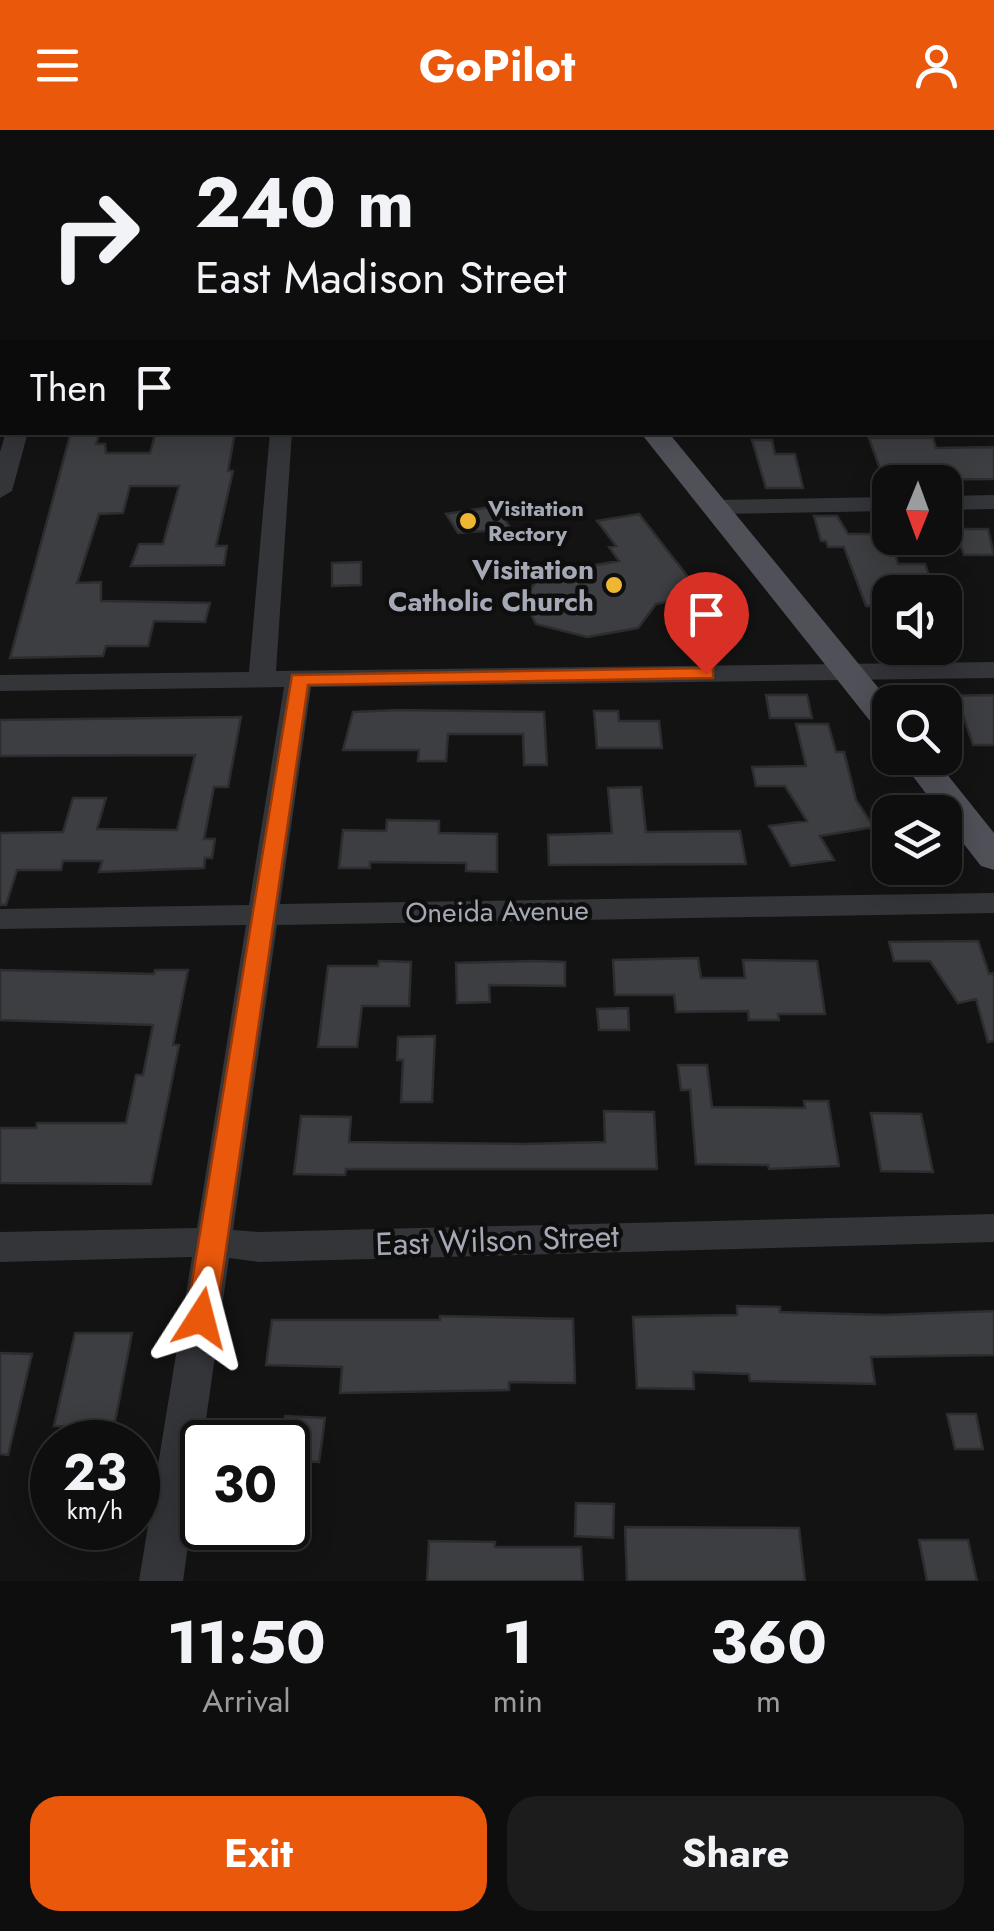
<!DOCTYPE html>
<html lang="en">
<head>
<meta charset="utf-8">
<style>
	body { margin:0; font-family:Jost,sans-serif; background:#1c1c1d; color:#f1f3f6; height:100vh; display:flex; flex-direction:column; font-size:38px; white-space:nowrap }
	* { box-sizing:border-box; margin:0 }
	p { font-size:32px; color:#9b9c9e }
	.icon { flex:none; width:55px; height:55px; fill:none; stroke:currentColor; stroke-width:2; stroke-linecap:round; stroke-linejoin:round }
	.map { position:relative; height:1451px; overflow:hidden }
	.sheet { display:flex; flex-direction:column; background:#0e0e0f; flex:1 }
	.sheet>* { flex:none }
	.top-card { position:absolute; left:0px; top:0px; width:995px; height:305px; box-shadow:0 5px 25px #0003,0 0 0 2px #2e2e2f; background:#0e0e0f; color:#f1f3f6; overflow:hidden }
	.needle { width:65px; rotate:181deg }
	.controls { position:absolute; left:872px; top:335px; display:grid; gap:20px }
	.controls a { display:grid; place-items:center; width:90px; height:90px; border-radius:20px; background:#0e0e0f; box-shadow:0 5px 25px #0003,0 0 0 2px #2e2e2f; font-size:50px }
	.speed { position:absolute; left:30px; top:1290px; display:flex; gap:20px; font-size:50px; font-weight:700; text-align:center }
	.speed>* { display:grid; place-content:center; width:130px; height:130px; border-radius:50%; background:#0e0e0f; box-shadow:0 5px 25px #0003,0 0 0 2px #2e2e2f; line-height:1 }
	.speed small { font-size:25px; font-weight:400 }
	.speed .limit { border:5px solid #111; border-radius:15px; background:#fff; color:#111 }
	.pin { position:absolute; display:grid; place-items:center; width:85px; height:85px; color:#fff; margin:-102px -42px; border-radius:50% 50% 50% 0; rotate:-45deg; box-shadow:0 0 10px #0007 }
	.pin .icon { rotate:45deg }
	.me { position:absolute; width:110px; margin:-55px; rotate:9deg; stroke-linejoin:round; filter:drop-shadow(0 0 8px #0008) }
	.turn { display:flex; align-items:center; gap:35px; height:210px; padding:0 30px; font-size:45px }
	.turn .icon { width:130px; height:130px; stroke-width:2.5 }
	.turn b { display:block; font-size:70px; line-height:85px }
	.then { display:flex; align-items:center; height:95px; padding:0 30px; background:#0003; gap:20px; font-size:38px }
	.eta { display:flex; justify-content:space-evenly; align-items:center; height:170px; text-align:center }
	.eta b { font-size:60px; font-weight:700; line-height:70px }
	.cta { display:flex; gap:20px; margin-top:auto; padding:20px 30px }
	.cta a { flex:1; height:115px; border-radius:30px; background:#ea580c; color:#fff; font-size:40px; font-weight:700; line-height:115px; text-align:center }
	.cta a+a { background:#1c1c1d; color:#f1f3f6 }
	header { display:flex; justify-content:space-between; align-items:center; height:130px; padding:0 30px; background:#ea580c; color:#fff; font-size:45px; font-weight:700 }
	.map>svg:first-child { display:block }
	.building { fill:#3d3e41; stroke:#2d2d30; stroke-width:2.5 }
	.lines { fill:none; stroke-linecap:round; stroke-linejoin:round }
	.minor { fill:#343539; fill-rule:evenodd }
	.major { fill:#505158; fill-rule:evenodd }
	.route { fill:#ea580c; stroke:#983908; stroke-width:2.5 }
	.poi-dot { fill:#efb731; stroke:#0e0e0f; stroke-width:4 }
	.labels { text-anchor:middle; stroke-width:9; stroke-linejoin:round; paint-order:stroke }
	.far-poi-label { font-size:22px; font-weight:bold; fill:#a5a9b5; stroke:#0e0e0f; text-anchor:start }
	.poi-label { font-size:28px; font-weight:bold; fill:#a5a9b5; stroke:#0e0e0f; text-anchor:end }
	.street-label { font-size:28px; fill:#a5a9b5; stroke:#0e0e0f }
	.near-street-label { font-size:32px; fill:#a5a9b5; stroke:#0e0e0f }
</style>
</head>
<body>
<header><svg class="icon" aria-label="menu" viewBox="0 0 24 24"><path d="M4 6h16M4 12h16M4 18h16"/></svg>GoPilot<svg class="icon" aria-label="person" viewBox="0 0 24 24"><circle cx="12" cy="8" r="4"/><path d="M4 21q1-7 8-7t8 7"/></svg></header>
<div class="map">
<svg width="994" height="1451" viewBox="0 0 994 1451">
	<rect width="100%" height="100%" fill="#131314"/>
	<!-- building -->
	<path class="building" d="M71,302H100L96,314H105L106,323H150L156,302H235L228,341H233L216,416H227L224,435L131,436L139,414H163L179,356H130L123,383L99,384L77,453L101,452V471L210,473L205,492L154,491L148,516H106L103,526L10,528Z
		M869,308H933L936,318L994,317V349L884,350Z
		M752,310H772L775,324H795L803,358H766Z
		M496,376L511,399L458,403L446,384Z
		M639,384L702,465L656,474L638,498L587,507L536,494L523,469L542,444L619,431L609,417L616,416L597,391Z
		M814,386H837L848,404H889L898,434H925L935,462H890V476H866L844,417H828L826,411H821Z
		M955,399H988L994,425H964Z
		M361,432V455L332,456V433Z
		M766,565H807L812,588H770Z
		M994,565V615H973L963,585H947L940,566Z
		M398,580L544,582L547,635H524L523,604H448L446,631H418L419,620H343L353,582Z
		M594,581H618L619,591H659L662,618H597Z
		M241,587L228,657H214L204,709H215L212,728H205L204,738L99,742L102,731H63L61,740H17L6,775H0V703L63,702L73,668H106L97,699L177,700L195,625L0,626V590Z
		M796,594H828L836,622H844L856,670L874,697L820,706L834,730L791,736L769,696L807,691L785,656H756L752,637L806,636Z
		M641,657L646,702L740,701L746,734L549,735L548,705L612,703L608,658Z
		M387,690L439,691V703L497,704V742L466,741V733L370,732V738H339L343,700L386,701Z
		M978,811L989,844L994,843V911L988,912L976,869L958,873L930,831H894L889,812Z
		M698,828L701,848H745L743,830L817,831L825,884H778L779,890H749L748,881L676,882L674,865H615L613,830Z
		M379,831L411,832L409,876H362L357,917H318L328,836H378Z
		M534,831L565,832V856L489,855L490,872L457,873L456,833Z
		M0,840L154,844L155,840H188L173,915H179L151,1054L0,1053V998H36L37,993H126L136,945H143L153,895L0,890Z
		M628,878L629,900H599L597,879Z
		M435,906L432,972H401L403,930H397L398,907Z
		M678,935H707L712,977L805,978L804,971H828L839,1036L769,1039L768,1035L696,1034L690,960H681Z
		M604,981L654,982L657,1039H346L345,1045L294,1044L301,986L351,987L349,1012L522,1014L605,1012Z
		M871,983L921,984L933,1042L881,1041Z
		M737,1176L780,1177V1182L883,1185L994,1181V1225L871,1227L875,1254L750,1251L749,1244L693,1242L694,1259L637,1258L633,1187L737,1185Z
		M440,1186L573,1189L575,1253L509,1252V1260L340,1263L342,1237L266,1235L272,1190H440Z
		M75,1203H132L114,1297L54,1296Z
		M0,1223L32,1224L8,1325L0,1324Z
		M947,1284H976L983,1319H955Z
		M285,1286L325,1288L319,1332L288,1331V1312H280Z
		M576,1373L614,1374L613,1408L575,1406Z
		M625,1397L799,1398L805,1451H627Z
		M919,1410H968L977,1451H927Z
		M429,1411L495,1412V1417H581L583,1451H427Z"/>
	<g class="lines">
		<!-- minor -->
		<path class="minor" d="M153,0H169L170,2H154Z
			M716,0H732L733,2H717Z
			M931,0H948L949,2H933Z
			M992,46H994V56H992Z
			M992,78H994V91H992Z
			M0,81H2V91H0Z
			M992,132H994V144H992Z
			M0,227H2V239H0Z
			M992,237H994V249H992Z
			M6,302H28L12,361L0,368V322Z
			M270,302H292L276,541L994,532V548L311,557L280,774L994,763V783L277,795L233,1100L259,1102L994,1084V1112L259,1132L229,1128L183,1451H139L192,1127L0,1132V1102L197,1098L246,795L0,799V779L249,775L284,557L0,561V545L249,542Z
			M994,365V379L945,380V366Z
			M890,367V381L715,384L703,377L715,370Z"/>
		<!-- major -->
		<path class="major" d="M379,0H400L401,2H381Z
			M640,302H668L890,572V604L878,601Z
			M899,628H934L994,703V740L981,736L945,690V682H940Z"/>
	</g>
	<!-- route -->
	<path class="route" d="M706,538L713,539V548L308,555L216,1188L211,1197L201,1200L191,1197L186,1188L292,545Z"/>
	<!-- markers -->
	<g class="poi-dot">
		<circle cx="468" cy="391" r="10"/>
		<circle cx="614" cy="455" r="10"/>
	</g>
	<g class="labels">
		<!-- far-poi labels -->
		<g class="far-poi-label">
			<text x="488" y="386">Visitation<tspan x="488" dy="25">Rectory</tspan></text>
		</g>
		<!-- poi labels -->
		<g class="poi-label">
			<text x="594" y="449">Visitation<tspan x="594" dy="32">Catholic Church</tspan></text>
		</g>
		<!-- street labels -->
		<g class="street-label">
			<text transform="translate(497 781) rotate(-1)" y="10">Oneida Avenue</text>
		</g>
		<!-- near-street labels -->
		<g class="near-street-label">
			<text transform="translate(497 1110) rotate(-2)" y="11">East Wilson Street</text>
		</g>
	</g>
</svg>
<div class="controls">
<a><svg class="needle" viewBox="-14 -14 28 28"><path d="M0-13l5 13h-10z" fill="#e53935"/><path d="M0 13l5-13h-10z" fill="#9b9c9e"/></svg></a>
<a><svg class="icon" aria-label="sound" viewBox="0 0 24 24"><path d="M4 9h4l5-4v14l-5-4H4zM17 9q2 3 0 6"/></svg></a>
<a><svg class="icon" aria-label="search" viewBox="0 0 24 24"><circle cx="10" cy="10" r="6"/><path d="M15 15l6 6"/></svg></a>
<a><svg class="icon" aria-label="layers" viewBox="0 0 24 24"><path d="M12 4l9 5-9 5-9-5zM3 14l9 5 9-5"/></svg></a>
</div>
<div class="speed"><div>23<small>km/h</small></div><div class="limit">30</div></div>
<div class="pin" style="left:706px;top:544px;background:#d93025"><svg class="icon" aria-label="arrive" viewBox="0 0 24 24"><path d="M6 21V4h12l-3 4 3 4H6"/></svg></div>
<svg class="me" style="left:201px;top:1188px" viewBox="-20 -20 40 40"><path d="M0-17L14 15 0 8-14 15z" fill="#ea580c" stroke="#fff" stroke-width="4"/></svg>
<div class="top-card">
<div class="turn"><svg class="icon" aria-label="right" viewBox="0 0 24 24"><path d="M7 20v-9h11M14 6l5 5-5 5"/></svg><div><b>240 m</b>East Madison Street</div></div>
<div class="then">Then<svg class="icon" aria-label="arrive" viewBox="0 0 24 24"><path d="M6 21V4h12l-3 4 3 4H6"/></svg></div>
</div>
</div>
<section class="sheet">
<div class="eta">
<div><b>11:50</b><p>Arrival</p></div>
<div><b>1</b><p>min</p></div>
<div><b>360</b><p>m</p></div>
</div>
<div class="cta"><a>Exit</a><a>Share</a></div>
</section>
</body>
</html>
